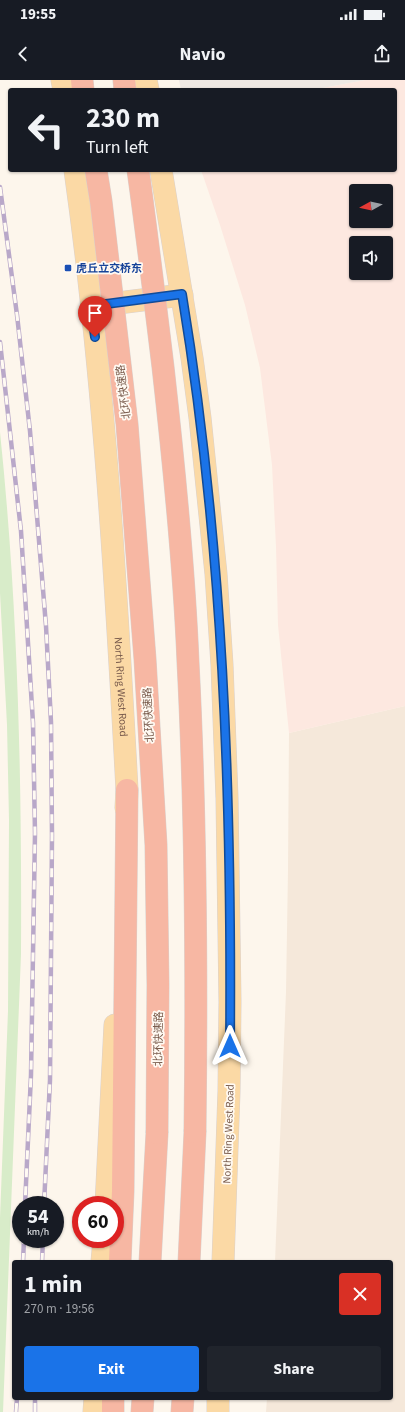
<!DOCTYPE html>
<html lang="en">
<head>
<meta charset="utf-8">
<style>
	body { margin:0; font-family:"Source Sans 3","Noto Sans SC",sans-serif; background:#20242c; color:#f1f3f6; height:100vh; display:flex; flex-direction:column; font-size:15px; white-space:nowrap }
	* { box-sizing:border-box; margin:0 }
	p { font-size:13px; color:#9ea1a6 }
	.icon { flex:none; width:22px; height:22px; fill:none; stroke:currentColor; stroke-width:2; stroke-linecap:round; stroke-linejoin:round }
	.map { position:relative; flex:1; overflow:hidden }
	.panel { position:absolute; left:12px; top:1180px; width:381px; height:140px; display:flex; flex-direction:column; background:#171b24; border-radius:4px; box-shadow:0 1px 3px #0004 }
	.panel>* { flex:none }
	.top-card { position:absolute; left:8px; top:8px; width:389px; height:84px; border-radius:4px; box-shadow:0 1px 3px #0004; background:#171b24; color:#f1f3f6; overflow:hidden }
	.needle { width:26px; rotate:262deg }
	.tools { position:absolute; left:349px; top:104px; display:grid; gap:8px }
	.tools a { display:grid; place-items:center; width:44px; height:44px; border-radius:4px; background:#171b24; box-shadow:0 1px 3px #0004; font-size:20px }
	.speed { position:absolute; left:12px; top:1116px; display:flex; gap:8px; font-size:20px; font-weight:700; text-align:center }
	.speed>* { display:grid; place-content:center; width:52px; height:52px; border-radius:50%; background:#171b24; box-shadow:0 1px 3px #0004; line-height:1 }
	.speed small { font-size:10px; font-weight:400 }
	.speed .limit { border:6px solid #d22; background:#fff; color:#111 }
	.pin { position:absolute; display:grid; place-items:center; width:34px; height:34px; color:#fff; margin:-41px -17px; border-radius:50% 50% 50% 0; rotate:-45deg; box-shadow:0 0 4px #0007 }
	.pin .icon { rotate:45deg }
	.me { position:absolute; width:44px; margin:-22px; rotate:0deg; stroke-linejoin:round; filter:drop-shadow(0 0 3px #0008) }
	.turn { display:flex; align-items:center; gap:14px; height:84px; padding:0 12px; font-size:18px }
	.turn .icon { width:52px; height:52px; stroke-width:2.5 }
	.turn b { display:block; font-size:28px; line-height:34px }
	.round { display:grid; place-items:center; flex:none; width:42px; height:42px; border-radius:4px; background:#20242c }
	.overview { display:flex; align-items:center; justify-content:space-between; height:68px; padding:0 12px }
	h1 { font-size:24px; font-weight:700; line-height:30px }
	.button { display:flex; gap:8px; margin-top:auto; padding:8px 12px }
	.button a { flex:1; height:46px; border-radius:4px; background:#1a73e8; color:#fff; font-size:16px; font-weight:700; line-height:46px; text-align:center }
	.button a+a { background:#20242c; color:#f1f3f6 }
	.status { display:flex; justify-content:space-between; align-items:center; height:28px; padding:0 20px; background:#171b24; direction:ltr }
	.status svg { height:11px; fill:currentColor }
	header { display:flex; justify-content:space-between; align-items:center; height:52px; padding:0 12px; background:#171b24; font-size:18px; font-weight:700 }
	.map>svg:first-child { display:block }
	.residential { fill:#f5e8da }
	.commercial { fill:#fde8e0; fill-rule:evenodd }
	.industrial { fill:#efe9e4 }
	.green { fill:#d8ecc9 }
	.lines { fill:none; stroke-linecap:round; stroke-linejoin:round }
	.primary-casing { stroke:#dad1cd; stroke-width:23 }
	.highway-casing { stroke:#dad1cd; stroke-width:23 }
	.primary { stroke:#fbd9a5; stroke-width:22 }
	.highway { stroke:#f7b7a3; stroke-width:22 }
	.rail-casing { stroke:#b9a8c9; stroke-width:4.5 }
	.rail { stroke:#fffaf3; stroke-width:3; stroke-dasharray:9; stroke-linecap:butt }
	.highway-bridge-casing { stroke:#dad1cd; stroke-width:23; stroke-linecap:butt }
	.highway-bridge { stroke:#f7b7a3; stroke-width:22 }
	.route-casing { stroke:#114b97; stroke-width:10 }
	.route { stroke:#1a73e8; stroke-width:7 }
	.transit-dot { fill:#1a4fb4; stroke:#fffaf3; stroke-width:1.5 }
	.labels { text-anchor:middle; stroke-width:3.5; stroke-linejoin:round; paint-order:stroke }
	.transit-label { font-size:11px; font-weight:bold; fill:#164399; stroke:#fffaf3; text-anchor:start }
	.street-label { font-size:11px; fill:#7a5c4d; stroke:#fffaf3 }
</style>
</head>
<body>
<div class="status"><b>19:55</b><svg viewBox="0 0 49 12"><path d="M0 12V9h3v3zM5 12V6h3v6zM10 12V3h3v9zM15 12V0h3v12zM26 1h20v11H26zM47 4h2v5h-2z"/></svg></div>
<header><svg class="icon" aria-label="back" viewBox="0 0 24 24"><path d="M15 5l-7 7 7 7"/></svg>Navio<svg class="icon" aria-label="share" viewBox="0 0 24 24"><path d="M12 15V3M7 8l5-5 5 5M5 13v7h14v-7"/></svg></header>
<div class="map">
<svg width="405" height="1332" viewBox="0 0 405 1332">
	<rect width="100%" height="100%" fill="#fdf6ec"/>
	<!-- residential -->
	<path class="residential" d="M405,626V1332H266L267,1318H391V1182H275L286,912L288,790L289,653Z"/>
	<!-- commercial -->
	<path class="commercial" d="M365,0H405V626L289,653L278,545L276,467L272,385L260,288L245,225L220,145L201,90H395V10H312ZM356,111H386V141H356ZM356,163H386V193H356Z"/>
	<!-- industrial -->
	<path class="industrial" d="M179,0H365L312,10H181Z"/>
	<!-- green -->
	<path class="green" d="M0,352C18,525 22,699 21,874L3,1332H0V1138L8,931L9,740L7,645L0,513Z"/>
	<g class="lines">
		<!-- primary casing -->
		<g class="primary-casing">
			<g id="primary">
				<path d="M62,0L64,10"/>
				<path d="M146,0L148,10"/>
				<path id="s1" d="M75,90C104,296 116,503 127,710L126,728"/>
				<path d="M161,90L192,278L200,338L216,494L222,585L227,718L230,922L229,1011L223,1182"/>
				<path d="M94,226L182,215"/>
				<path d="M106,1125L115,945"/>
				<path d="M102,1182L104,1159"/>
				<path d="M94,1332L95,1318"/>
				<path d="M218,1332V1318"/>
			</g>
		</g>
		<!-- highway casing -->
		<g class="highway-casing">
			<path id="highway" d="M82,0L83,10
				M124,0L125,10
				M120,1182L123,1111L127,710
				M150,1182L157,1053
				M189,1182L195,1052
				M113,1332V1318
				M142,1332L143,1318
				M182,1332L183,1318"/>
		</g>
		<!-- primary -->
		<use href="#primary" class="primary"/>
		<!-- highway -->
		<use href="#highway" class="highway"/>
		<!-- rail casing -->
		<g class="rail-casing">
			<path id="rail" d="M0,107L17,235L30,351L46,546L51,642L52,755L50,1000L44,1125
				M0,262L21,451L33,643L35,753L31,995L25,1125
				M23,1182L24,1159
				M42,1182L43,1159
				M16,1332L17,1318
				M35,1332V1318"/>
		</g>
		<!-- rail -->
		<use href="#rail" class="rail"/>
		<!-- highway-bridge casing -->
		<g class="highway-bridge-casing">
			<path id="highway-bridge" d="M96,90L101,121L127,344L145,579L156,765L158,905L157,1053
				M138,90C147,155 155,221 163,287C174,385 184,483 188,582C196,738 197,895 195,1052"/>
		</g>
		<!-- highway-bridge -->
		<use href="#highway-bridge" class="highway-bridge"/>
	</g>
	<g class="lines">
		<!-- route casing -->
		<g class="route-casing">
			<path id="route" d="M95,257L91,226L182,214C223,463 232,715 230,966"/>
		</g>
		<!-- route -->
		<use href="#route" class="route"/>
	</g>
	<!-- markers -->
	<rect class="transit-dot" x="64" y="184" width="8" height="8" rx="2"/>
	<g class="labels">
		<!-- transit labels -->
		<g class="transit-label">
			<text x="76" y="192">虎丘立交桥东</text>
		</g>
		<!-- street labels -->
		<g class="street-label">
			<text transform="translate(123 312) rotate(-97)" y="4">北环快速路</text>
			<text dy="4" stroke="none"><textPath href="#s1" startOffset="519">North Ring West Road</textPath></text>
			<text transform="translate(148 635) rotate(-93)" y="4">北环快速路</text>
			<text transform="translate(158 959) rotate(-89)" y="4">北环快速路</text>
			<text transform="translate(228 1054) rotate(-88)" y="4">North Ring West Road</text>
		</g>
	</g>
</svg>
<div class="tools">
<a><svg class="needle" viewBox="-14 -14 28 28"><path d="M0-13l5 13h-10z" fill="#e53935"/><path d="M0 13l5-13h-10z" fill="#9ea1a6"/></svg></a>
<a><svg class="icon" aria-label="sound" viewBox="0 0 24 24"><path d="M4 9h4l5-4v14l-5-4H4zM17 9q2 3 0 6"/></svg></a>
</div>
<div class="speed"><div>54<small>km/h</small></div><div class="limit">60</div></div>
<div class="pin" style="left:95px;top:257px;background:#d93025"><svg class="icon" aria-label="arrive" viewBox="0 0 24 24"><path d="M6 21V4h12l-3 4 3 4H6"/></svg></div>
<svg class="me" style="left:230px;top:966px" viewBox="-20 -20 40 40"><path d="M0-17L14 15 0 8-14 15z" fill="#1a73e8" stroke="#fff" stroke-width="4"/></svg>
<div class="top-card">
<div class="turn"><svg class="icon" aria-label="left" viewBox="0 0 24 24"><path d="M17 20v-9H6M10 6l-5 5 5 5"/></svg><div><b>230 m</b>Turn left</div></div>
</div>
<section class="panel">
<div class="overview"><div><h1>1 min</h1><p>270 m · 19:56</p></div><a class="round" style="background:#d93025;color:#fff"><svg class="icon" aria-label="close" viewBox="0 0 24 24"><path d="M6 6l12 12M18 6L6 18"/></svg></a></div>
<div class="button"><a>Exit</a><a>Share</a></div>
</section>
</div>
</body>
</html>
